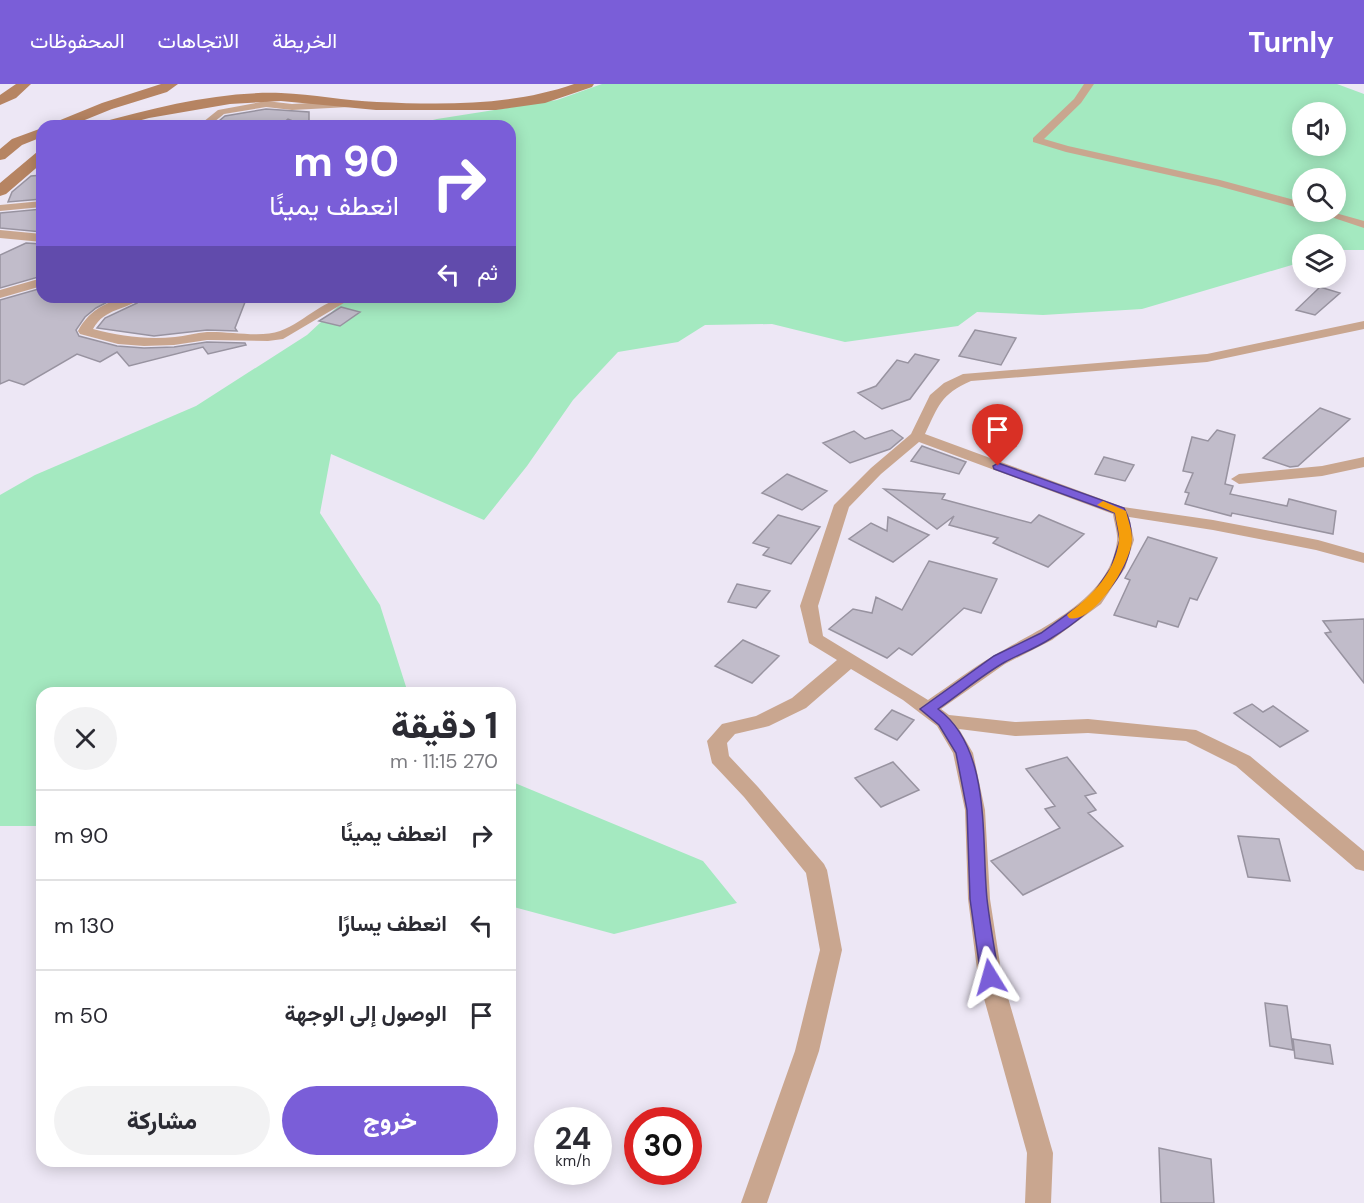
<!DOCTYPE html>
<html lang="ar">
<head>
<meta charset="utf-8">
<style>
	body { margin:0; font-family:"DM Sans",Vazirmatn,sans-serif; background:#f2f2f3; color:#2b2b33; direction:rtl; height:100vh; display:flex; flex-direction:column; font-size:22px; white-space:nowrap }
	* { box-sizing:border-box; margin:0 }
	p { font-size:20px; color:#7c7c81 }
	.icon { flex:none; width:33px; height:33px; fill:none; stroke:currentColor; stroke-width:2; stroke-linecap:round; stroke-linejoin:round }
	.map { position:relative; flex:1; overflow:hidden; direction:ltr }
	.sheet { position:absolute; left:36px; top:603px; width:480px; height:480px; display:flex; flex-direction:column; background:#fff; border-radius:18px; box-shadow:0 3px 15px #0003; direction:rtl }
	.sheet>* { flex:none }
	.banner { position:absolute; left:36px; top:36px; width:480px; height:183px; border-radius:18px; box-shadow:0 3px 15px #0003; direction:rtl; background:#7a5ed8; color:#fff; overflow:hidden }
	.buttons { position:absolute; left:1292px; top:18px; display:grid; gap:12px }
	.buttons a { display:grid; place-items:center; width:54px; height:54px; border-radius:50%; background:#fff; box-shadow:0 3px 15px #0003; font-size:30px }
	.speed { position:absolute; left:534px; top:1023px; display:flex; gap:12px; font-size:30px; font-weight:700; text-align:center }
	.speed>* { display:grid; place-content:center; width:78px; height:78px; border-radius:50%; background:#fff; box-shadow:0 3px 15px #0003; line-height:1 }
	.speed small { font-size:15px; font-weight:400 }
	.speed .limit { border:9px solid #d22; background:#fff; color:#111 }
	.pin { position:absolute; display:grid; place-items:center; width:51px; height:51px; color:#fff; margin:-62px -26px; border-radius:50% 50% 50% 0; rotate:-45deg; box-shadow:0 0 6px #0007 }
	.pin .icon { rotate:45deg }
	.me { position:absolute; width:66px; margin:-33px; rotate:352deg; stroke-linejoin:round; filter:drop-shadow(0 0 4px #0008) }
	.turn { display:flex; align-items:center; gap:21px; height:126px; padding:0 18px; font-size:27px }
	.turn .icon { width:78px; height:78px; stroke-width:2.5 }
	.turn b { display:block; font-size:42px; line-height:51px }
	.then { display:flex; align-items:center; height:57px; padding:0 18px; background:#0003; gap:12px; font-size:22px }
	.round { display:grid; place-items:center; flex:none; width:63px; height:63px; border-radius:32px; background:#f2f2f3 }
	.summary { display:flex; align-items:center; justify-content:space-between; height:102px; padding:0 18px }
	h1 { font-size:36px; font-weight:800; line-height:45px }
	.button { display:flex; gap:12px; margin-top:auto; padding:12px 18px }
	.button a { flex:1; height:69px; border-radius:36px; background:#7a5ed8; color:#fff; font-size:24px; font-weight:800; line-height:69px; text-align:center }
	.button a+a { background:#f2f2f3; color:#2b2b33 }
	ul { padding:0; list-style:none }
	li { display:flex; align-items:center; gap:18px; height:90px; padding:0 18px; border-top:2px solid #e1e1e2 }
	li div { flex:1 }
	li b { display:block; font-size:22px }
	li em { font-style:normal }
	header { display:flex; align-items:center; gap:36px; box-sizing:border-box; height:84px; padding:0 30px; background:#7a5ed8; color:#fff }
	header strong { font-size:28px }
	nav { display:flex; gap:33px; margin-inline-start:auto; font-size:21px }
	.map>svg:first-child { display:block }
	.green { fill:#a4e9c0; fill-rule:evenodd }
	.building { fill:#c1bcca; stroke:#9893a0; stroke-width:1.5 }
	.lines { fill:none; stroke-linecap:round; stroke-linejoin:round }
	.street { fill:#c9a68f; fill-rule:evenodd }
	.secondary { fill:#b68462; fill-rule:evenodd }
	.route { fill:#7a5ed8; stroke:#4f3d8c; stroke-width:1.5 }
	.slow { fill:#f59e0b }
</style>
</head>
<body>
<header>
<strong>Turnly</strong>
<nav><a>الخريطة</a><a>الاتجاهات</a><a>المحفوظات</a></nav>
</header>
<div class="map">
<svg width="1364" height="1119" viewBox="0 0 1364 1119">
	<rect width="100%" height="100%" fill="#ede7f5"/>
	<!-- green -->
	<path class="green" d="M602,0H1337L1364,10V166H1344L1335,168V160H1302V178L1142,225L1043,231L977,228L958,242L845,258L772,240L705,241L678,258L618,268L573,316L527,382L484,436L331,370L320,429L380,521L408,609H42V742H0V411L35,391L196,322L307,251L348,213H510V42H408L437,35L557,16ZM1302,28H1335V62H1302ZM1302,94H1335V128H1302Z
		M510,697L703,777L737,819L614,850L510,822Z"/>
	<!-- building -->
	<path class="building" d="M266,25L309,28V42H293V37L288,35L279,42H213L225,32Z
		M42,91V115L8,118L12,108L31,92Z
		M42,125V148L0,144V129Z
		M26,159L42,160V192L0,204V171Z
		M1320,203L1340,209L1315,231L1296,226Z
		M42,204V213H117L96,224L85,233L76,246L79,252L117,262L144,264L174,263L207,258L245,259L246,261L208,270L203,263L129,282L117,268L100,278L77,270L24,301L9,296L0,300V216Z
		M144,213H247L235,244L237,247L207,246L154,252L97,244L105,234L137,219Z
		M341,223L360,228L340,242L319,237Z
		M975,246L1016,254L1001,281L959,272Z
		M915,270L939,276L910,315L882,325L858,309L876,302L897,276L908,279Z
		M1320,324L1350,335L1298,382L1290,383L1263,374Z
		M892,346L903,354L890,365L850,379L823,359L854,347L865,355Z
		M1217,346L1235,351L1225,400L1233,402L1230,410L1287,422L1289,415L1336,427L1333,450L1232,429L1231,432L1185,420L1189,409L1185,408L1193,389L1183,387L1192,353L1208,357Z
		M922,362L966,378L959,390L911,377Z
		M1104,373L1134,381L1125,397L1095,390Z
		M787,390L827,407L802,426L762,409Z
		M884,405L945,410L942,415L1031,439L1039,431L1084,450L1048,483L993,459L998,454L949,441L954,432L937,445Z
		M778,431L820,443L791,480L763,471L769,464L753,459Z
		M888,433L929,451L893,478L849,455L871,439L887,447Z
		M1148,453L1217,474L1197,516L1190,514L1178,543L1158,537L1156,543L1114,531L1130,496L1125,494Z
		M929,477L997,495L981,529L964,524L912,571L899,564L887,574L829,545L853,525L872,529L876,513L902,526Z
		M737,500L770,507L756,524L728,518Z
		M1364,535V599L1325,549L1331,548L1323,537Z
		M743,556L779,572L752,599L715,582Z
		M1252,620L1263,628L1273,622L1308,647L1280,663L1234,629Z
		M892,626L914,636L897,656L875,645Z
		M1067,673L1096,709L1085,712L1096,726L1088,729L1123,762L1023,811L991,777L1060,744L1045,725L1055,722L1026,685Z
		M893,678L919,706L881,723L855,694Z
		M1238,752L1279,755L1290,797L1248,793Z
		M1265,919L1287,922L1293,966L1270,962Z
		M1293,955L1330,961L1333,980L1295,974Z
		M1159,1064L1211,1075L1214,1119H1161Z"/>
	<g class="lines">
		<!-- street -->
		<path class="street" d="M1084,0H1094L1081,19L1044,55L1068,62L1220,96L1302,118V125L1218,102L1066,68L1033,58V54L1074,15Z
			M266,17L292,20L349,17L354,20L349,23L292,26L266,23L224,30L209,42H198L218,26Z
			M287,37L291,38V42H281Z
			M42,117V123L0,127V121Z
			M1316,128H1332L1364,137V144Z
			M0,146L42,150V158L0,154Z
			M42,194V202L0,214V206Z
			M123,213H142C127,227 105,223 93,245C120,252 146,256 175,253C185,252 196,249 207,248C228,247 261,254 280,247C307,237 324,213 354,213L283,255L268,257L207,256L174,261L144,262L118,260L80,250L78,247C88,228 103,220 123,213Z
			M1364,237V245L1207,278L971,297C940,311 939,321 925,350L1123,423L1213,436L1318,456L1364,469V479L1316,466L1213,446L1129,433L1134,456L1125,484L1101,520L1052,556L1005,580L941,625L949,631L1015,638L1088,635L1196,646L1250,672L1364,767V787L1356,785L1236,682L1186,657L1088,649L1015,652L959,645L973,669L985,726L990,815L1002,893L1053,1069L1051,1119H1025L1027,1069L978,893L968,815L965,726L953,669L937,642L903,616L851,585L806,624L769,642L735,650L727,659L729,672L758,703L824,780L827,786L842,866L819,967L767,1119H741L795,967L820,866L806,789L744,713L712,679L707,657L722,640L756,632L792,614L837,576L809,559L800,522L834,421L871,384L911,350L930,311L944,299L963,290L1207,270ZM919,358L1113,430C1114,438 1118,449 1117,457C1110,517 1038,545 993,572C971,585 950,601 928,616L823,552L818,522L849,423L881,390Z
			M1364,373V383L1322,392L1239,400L1231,395L1239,390L1322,382Z"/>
		<!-- secondary -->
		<path class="secondary" d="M16,0H31L16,14L0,21V11Z
			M161,0H178L167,8L112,25L70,42H51L53,39L102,19Z
			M574,0H594L592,3L545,19L496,26H376L281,17L230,20L149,34L119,42H96L98,39C157,23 220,7 281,9C313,10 345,17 377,18C443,21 511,22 574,0Z
			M42,44V53L22,61L5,75L0,76V65L12,55Z
			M42,67V79L6,110L0,112V99L37,68Z"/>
	</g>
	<!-- route -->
	<path class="route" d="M998,379L1124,424C1152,478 1091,530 1050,555C1036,564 1020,570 1005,578C982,591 960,610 938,625C992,665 981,755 987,815C990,841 995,867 999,893L996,898L990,900L984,898L981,893L970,815L967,726L956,669L939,641L920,625L994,572L1041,549L1091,513L1111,484L1120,456L1115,429L994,385L993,382Z"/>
	<!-- slow -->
	<path class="slow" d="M1103,417L1126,427C1128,436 1132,446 1132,455C1132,477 1094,541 1069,534L1067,531L1069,529C1093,511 1115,488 1119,457C1120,449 1116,438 1115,429L1097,421Z"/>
</svg>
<div class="buttons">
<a><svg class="icon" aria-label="sound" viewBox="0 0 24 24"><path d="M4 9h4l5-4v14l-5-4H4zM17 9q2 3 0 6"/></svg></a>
<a><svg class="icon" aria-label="search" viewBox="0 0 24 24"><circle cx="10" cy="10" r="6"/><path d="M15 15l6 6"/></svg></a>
<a><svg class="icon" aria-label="layers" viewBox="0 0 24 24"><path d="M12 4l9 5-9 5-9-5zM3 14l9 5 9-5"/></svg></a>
</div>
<div class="speed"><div>24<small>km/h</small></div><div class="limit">30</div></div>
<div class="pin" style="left:998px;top:382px;background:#d93025"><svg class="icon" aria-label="arrive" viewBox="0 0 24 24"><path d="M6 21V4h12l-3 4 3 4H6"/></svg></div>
<svg class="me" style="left:990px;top:893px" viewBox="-20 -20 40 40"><path d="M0-17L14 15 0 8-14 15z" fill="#7a5ed8" stroke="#fff" stroke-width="4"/></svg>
<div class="banner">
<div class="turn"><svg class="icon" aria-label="right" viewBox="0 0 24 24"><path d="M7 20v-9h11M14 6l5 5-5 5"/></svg><div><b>90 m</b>انعطف يمينًا</div></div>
<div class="then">ثم<svg class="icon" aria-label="left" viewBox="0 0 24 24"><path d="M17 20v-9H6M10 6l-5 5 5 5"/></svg></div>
</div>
<section class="sheet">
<div class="summary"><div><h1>1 دقيقة</h1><p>270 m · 11:15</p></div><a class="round"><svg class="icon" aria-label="close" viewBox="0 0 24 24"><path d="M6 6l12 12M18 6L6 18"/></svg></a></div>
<ul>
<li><svg class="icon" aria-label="right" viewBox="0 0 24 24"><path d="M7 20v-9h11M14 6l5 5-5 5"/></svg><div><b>انعطف يمينًا</b></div><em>90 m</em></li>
<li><svg class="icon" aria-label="left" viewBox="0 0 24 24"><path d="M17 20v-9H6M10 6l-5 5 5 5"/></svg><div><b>انعطف يسارًا</b></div><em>130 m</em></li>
<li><svg class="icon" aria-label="arrive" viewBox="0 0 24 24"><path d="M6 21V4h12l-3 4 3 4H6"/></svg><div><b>الوصول إلى الوجهة</b></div><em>50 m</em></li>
</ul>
<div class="button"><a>خروج</a><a>مشاركة</a></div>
</section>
</div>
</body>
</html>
